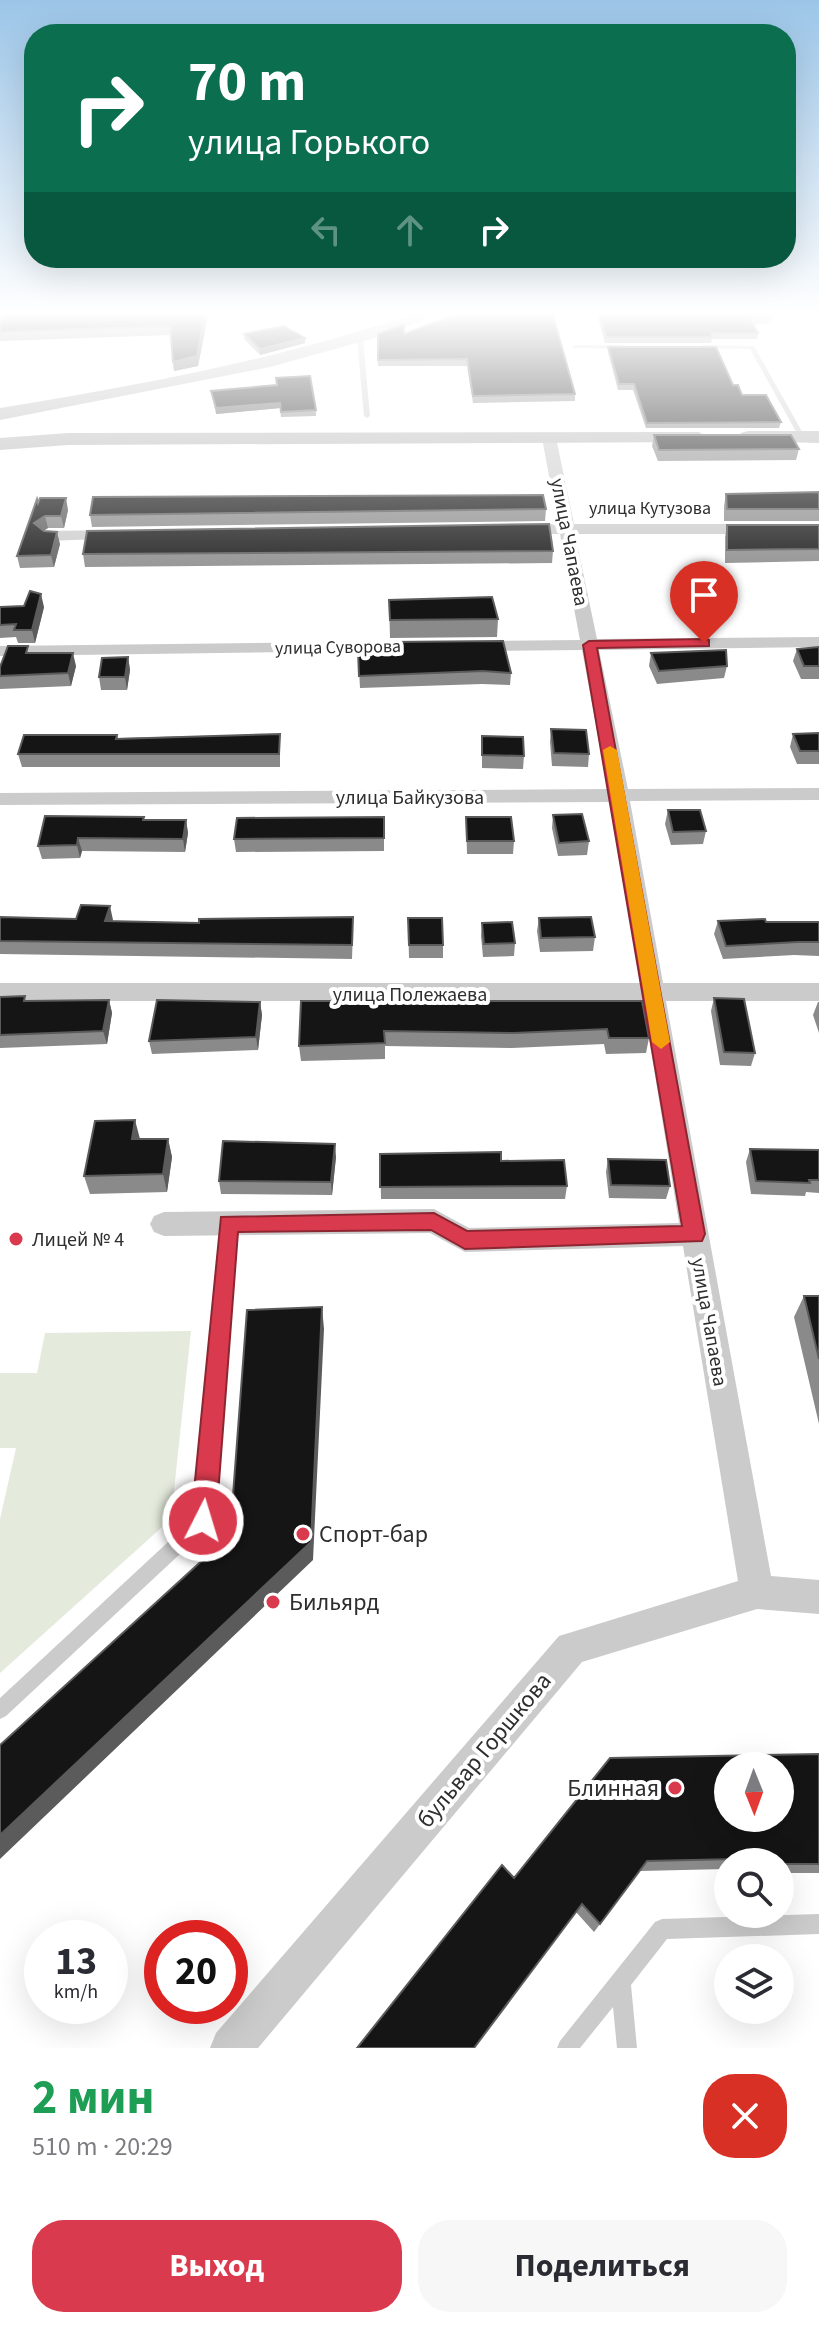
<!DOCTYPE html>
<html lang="ru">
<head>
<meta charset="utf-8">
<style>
	body { margin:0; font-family:"Source Sans 3",sans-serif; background:#f7f7f7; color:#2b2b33; height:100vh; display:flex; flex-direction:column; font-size:30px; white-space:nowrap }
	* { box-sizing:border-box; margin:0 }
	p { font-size:26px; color:#7c7c81 }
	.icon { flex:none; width:44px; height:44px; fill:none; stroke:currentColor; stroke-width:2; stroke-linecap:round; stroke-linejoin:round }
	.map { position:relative; height:2048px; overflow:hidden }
	.panel { display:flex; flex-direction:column; background:#fff; flex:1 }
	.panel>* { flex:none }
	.banner { position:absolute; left:24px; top:24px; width:772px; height:244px; border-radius:32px; box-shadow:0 8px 32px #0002; background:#0b6e4f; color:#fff; overflow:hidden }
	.needle { width:52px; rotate:179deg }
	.controls { position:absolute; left:714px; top:1752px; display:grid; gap:16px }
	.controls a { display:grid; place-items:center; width:80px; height:80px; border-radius:50%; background:#fff; box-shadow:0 8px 32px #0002; font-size:40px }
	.speed { position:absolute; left:24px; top:1920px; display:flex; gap:16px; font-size:40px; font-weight:700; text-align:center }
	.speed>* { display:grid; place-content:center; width:104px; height:104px; border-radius:50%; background:#fff; box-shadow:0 8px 32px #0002; line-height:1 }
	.speed small { font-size:20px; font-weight:400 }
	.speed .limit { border:12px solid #d22; background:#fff; color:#111 }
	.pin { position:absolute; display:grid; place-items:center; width:68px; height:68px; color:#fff; margin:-82px -34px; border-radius:50% 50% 50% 0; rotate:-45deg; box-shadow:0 0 8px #0007 }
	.pin .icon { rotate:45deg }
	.me { position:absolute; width:88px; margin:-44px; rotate:5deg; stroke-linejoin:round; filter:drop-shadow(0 0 6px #0008) }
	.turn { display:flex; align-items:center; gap:28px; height:168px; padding:0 32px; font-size:36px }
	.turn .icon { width:104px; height:104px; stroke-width:2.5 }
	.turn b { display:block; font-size:56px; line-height:68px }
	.lanes { display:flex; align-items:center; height:76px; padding:0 32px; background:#0003; justify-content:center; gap:40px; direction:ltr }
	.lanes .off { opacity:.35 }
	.round { display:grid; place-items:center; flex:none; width:84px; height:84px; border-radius:32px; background:#f7f7f7 }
	.overview { display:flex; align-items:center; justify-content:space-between; height:136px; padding:0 32px }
	h1 { font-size:48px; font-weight:700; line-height:60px; color:#1e9e55 }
	.button { display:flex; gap:16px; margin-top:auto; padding:16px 32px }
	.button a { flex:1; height:92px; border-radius:32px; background:#da3a4d; color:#fff; font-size:32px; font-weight:700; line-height:92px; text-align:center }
	.button a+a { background:#f7f7f7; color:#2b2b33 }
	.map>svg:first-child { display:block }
	.green { fill:#e4eadc }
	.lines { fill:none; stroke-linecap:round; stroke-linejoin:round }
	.lane { fill:#cbcbcb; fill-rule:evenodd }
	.street { fill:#cbcbcb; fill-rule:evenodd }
	.secondary { fill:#b8b8b8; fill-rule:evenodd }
	.wall { fill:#8a8a8a }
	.shaded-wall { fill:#5b5b5b }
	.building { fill:#151515; stroke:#5b5b5b; stroke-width:2; fill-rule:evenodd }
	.route { fill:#da3a4d; stroke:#8e2632; stroke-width:2 }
	.slow { fill:#f59e0b }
	.poi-dot { fill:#da3a4d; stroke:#fff; stroke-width:3 }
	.labels { text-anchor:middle; stroke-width:8; stroke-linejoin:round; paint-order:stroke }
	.far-street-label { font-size:18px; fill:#2e2e2e; stroke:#fff }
	.street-label { font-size:20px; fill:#2e2e2e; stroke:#fff }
	.poi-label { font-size:20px; fill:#2e2e2e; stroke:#fff; text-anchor:start }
	.near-poi-label { font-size:24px; fill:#2e2e2e; stroke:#fff; text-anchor:start }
	.near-street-label { font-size:24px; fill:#2e2e2e; stroke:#fff }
</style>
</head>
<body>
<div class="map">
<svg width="819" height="2048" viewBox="0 0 819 2048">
	<rect width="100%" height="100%" fill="#fff"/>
	<!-- green -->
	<path class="green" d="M191,1331L171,1519L0,1673V1519L16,1448H0V1373H37L45,1333Z"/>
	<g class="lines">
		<!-- lane -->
		<path class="lane" d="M360,337L363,339L370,416L367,418L364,416L357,339Z
			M574,345H624L627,347L624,349L572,348Z
			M702,345L754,346L805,437L804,438L799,437L750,349L700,348Z
			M228,1217L233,1219L235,1223L211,1521L209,1527L6,1716L0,1719V1698L195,1517L221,1223L223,1219Z
			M819,1914V1934L667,1939L631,1985L637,2048H617L613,2007L580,2048H557L560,2041L655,1922L662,1919Z"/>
		<!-- street -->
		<path class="street" d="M549,434L556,438L574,524H819V534H575L597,639L819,637V647L599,650L628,789L819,788V800L630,801L663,983H819V1001H666L771,1576L819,1580V1614L757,1609L582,1662L258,2048H210L216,2033L559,1636L738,1581L683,1246L465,1252L430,1233L164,1236L154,1232L150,1224L154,1216L164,1212L434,1209L469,1228L679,1223L643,1001H0V983H640L610,802L0,805V793L608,789L582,650L473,651L464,646L473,641L580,640L560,534H517L509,529L517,524H558L542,438Z
			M117,530L125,535L123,538L48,541L40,536L48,531Z
			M421,641L427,642V650L0,656V646Z"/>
		<!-- secondary -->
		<path class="secondary" d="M410,315H436L382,336L270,367L0,420V408C139,385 277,360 410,315Z
			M748,431H819V443L741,441L738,437L741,433Z
			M699,432L709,438L706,442L68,445L0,450V438L68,433Z"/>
	</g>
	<!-- wall -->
	<path class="wall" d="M208,315L198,366L174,371L171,335L0,341V321Z
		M597,315H771L772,317L771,323L753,324L758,333L757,339H712L711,343H605Z
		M244,334L305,338V343L260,355L244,339Z
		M378,334H404L575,394V401L473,403L467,366H378Z
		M608,347L742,395L781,422L779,428H646L633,390H618L608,352Z
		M211,391L316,410V416L281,417L280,408L216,414Z
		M654,435L799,449L796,460L658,461L652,446Z
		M819,492V521H724V506L726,494Z
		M38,503L68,510L64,528H48L43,531L60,544L54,567L20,568L17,556Z
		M546,509L545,521L92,527L90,515Z
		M727,525H819V561L725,563V537Z
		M553,551L552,563L85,567L83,554Z
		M389,600L498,619L497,637L390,638Z
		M0,607H44L35,643H18L16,637L0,638Z
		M819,647V679H801L793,661L797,649Z
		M358,651L511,673L510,685L482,684L360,688Z
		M30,653L76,666L71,686L0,689V667Z
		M651,653L727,666L724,678L657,684L649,666Z
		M128,657L130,670L127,690H101L99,677Z
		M551,729L589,754L588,767L552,766L550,742Z
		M819,733V764H797L790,747L793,734Z
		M280,734V767H22L18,754L117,735L118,738Z
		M482,736L524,756L523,769L482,768Z
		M668,810L706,831L703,844L671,845L665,824Z
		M553,815L589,841L587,855L558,856L552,828Z
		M144,817V820H186L188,833L185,852L82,851L80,858L42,859L38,846Z
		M384,817V851L236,852L234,839Z
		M466,817L514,841L513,854H467Z
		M0,917L113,920V921L353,930L352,959L0,954Z
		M408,918L443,945V958H409Z
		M539,918L595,937L593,951L540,952L537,931Z
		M718,921L819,922V956L794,955L723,959L714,934Z
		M482,923L515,943L514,956L483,957L481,936Z
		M0,997L26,1001L109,1000L112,1013L107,1044L0,1048Z
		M714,998L755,1053L751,1066L720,1065L711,1011Z
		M301,1001H642L649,1038L646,1053L606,1054L604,1044L512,1048L385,1046V1059L301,1061L299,1046Z
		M260,1002L262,1015L258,1050L152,1054L149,1041Z
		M818,1002H819V1033L813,1015Z
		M140,1139H168L172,1157L167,1192L90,1194L84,1176Z
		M750,1149L819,1150V1193L806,1192L805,1196L751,1194L746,1162Z
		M380,1154L501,1161L567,1186L565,1199H381Z
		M336,1157L332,1195L221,1194L219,1181Z
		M608,1159L670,1186L666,1199L609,1198L606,1172Z
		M804,1296H819V1424L794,1317Z
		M819,1754V1873H780V1862H728V1874H726V1869L640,1871L594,1932L576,1912L514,1878Z"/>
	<!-- shaded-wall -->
	<path class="shaded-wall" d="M205,315H208L198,366L174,371L173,362Z
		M305,338V343L260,355V349Z
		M280,403V408L216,414V408Z
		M66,498L68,510L64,528L61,516Z
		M45,516L48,528L37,535L34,523Z
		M57,532L60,544L54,567L51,555Z
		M41,594L44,607L35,643L32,630Z
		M73,653L76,666L71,686L68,673Z
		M128,657L130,670L127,690L125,677Z
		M186,820L188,833L185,852L183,839Z
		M78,838L82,851L80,858L77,845Z
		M110,906L113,920L108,934L105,921Z
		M109,1000L112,1013L107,1044L103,1031Z
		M260,1002L262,1015L258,1050L256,1037Z
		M135,1120L140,1139H132Z
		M168,1139L172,1157L167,1192L163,1174Z
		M335,1144L336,1157L332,1195L331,1182Z
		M322,1307L324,1329L313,1560L0,1859V1835L311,1542Z"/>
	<!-- building -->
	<path class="building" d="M3,315H205L197,356L173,362L170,326L0,332V321Z
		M454,315H553L575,394L473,396L467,359L378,360V334L404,324V334Z
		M599,315H771L772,317L750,318L758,333H711L712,337H606Z
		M284,326L305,338L260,349L244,334Z
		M608,347H716L733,385H738L742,395H766L781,422L647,423L634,384H619Z
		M310,376L316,410L281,412L280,403L216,408L211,391L277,385L276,378Z
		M654,435H791L799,449L659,450Z
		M819,492V509H727L726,494Z
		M543,495L546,509L90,515L93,497Z
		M40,498H66L61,516H45L34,523L44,531L57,532L51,555L17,556L37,499L38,503Z
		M549,524L553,551L83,554L87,531Z
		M727,525H819V549L727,550Z
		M30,591L41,594L32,630H14L16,624L0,625V607L24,606Z
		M492,597L498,619L390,620L389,600Z
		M503,641L511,673L483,671L359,676L358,651L390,650V642Z
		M8,646H28L26,653H73L68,673L0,676V667Z
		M819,647V666H804L797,649Z
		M726,650L727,666L659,671L651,653Z
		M128,657L125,677H99L102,658Z
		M551,729L586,730L589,754L554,753Z
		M819,733V751H800L793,734Z
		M280,734L279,754H18L24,735H117L116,739Z
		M482,736L523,737L524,756L482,755Z
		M668,810H700L706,831L673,832Z
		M582,814L589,841L559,843L553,815Z
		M45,816L144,817L143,820H186L183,839L78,838L77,845L38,846Z
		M384,817V838L234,839L237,818Z
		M466,817H511L514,841H467Z
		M81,905L110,906L105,921L199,923V919L353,917L352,945L0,941V917L76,919Z
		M591,917L595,937L541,938L539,918Z
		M408,918H442L443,945H409Z
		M765,919L766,922H819V942H798L726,946L718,921Z
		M512,922L515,943L484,944L482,923Z
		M25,996L24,1001L109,1000L103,1031L0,1035V997Z
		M714,998L744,999L755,1053L724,1052Z
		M157,1000L260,1002L256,1037L149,1041Z
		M301,1001H642L649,1038H609L607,1029L514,1033L384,1031L385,1043L299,1046Z
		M135,1120L132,1139H168L163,1174L84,1176L95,1121Z
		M223,1141L335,1144L331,1182L219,1181Z
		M750,1149L819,1150V1180H809L810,1183L756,1181Z
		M501,1152V1161L564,1160L567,1186L380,1187V1154Z
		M608,1159L666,1160L670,1186L611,1185Z
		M804,1296H819V1359Z
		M322,1307L311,1542L0,1835V1745L230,1535L247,1310Z
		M819,1754V1864H780V1862H737L736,1859L647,1861L600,1924L582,1904L474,2048H357L502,1865L514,1878L610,1758ZM728,1766H780V1818H728Z"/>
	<!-- sky -->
	<linearGradient id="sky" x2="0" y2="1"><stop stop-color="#9bc5e8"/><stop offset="0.52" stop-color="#fff"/><stop offset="1" stop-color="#fff" stop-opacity="0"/></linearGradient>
	<rect width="819" height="602" fill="url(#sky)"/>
	<!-- route -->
	<path class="route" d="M704,639L709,640V646L597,648L705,1234L702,1241L465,1249L431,1230L238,1232L216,1521L212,1530L203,1534L195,1530L191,1521L221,1217L434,1213L467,1231L682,1226L583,645L589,641Z"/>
	<!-- slow -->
	<path class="slow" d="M610,746L617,750L670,1042L661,1049L652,1042L603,750Z"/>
	<!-- markers -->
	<g class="poi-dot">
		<circle cx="16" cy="1239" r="8"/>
		<circle cx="303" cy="1534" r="8"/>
		<circle cx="273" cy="1602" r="8"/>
		<circle cx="675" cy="1788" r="8"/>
	</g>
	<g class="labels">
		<!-- far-street labels -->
		<g class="far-street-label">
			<text x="650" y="514">улица Кутузова</text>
			<text transform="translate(338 647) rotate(-1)" y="6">улица Суворова</text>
		</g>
		<!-- street labels -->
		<g class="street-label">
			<text transform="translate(570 542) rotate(79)" y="7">улица Чапаева</text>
			<text x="410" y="804">улица Байкузова</text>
			<text x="410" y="1001">улица Полежаева</text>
			<text transform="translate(710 1322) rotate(80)" y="7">улица Чапаева</text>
		</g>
		<!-- poi labels -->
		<g class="poi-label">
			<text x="32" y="1246">Лицей № 4</text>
		</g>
		<!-- near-poi labels -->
		<g class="near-poi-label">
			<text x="319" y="1542">Спорт-бар</text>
			<text x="289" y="1610">Бильярд</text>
			<text x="659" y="1796" text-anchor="end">Блинная</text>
		</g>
		<!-- near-street labels -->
		<g class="near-street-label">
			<text transform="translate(484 1750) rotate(-50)" y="8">бульвар Горшкова</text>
		</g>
	</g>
</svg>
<div class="controls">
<a><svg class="needle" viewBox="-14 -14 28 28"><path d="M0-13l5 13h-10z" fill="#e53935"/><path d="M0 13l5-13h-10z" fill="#7c7c81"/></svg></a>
<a><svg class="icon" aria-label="search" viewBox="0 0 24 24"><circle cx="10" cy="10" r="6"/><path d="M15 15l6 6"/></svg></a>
<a><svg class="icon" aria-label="layers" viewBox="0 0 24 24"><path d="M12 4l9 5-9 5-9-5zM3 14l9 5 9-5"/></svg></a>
</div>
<div class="speed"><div>13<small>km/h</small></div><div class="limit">20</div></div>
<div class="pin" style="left:704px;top:643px;background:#d93025"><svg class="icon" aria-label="arrive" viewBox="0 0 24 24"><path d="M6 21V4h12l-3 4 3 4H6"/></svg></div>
<svg class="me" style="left:203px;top:1521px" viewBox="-20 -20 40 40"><circle r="17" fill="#da3a4d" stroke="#fff" stroke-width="3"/><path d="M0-11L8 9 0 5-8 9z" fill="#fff"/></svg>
<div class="banner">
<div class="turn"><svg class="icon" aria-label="right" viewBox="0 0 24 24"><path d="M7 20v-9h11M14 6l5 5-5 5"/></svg><div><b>70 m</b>улица Горького</div></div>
<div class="lanes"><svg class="icon off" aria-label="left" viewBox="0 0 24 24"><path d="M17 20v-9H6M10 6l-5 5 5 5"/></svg><svg class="icon off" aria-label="ahead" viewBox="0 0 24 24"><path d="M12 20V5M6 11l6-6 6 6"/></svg><svg class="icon" aria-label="right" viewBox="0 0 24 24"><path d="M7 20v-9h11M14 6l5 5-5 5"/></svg></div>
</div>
</div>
<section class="panel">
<div class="overview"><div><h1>2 мин</h1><p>510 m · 20:29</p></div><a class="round" style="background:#d93025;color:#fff"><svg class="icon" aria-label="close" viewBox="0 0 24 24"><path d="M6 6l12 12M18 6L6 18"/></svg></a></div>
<div class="button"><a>Выход</a><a>Поделиться</a></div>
</section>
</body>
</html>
